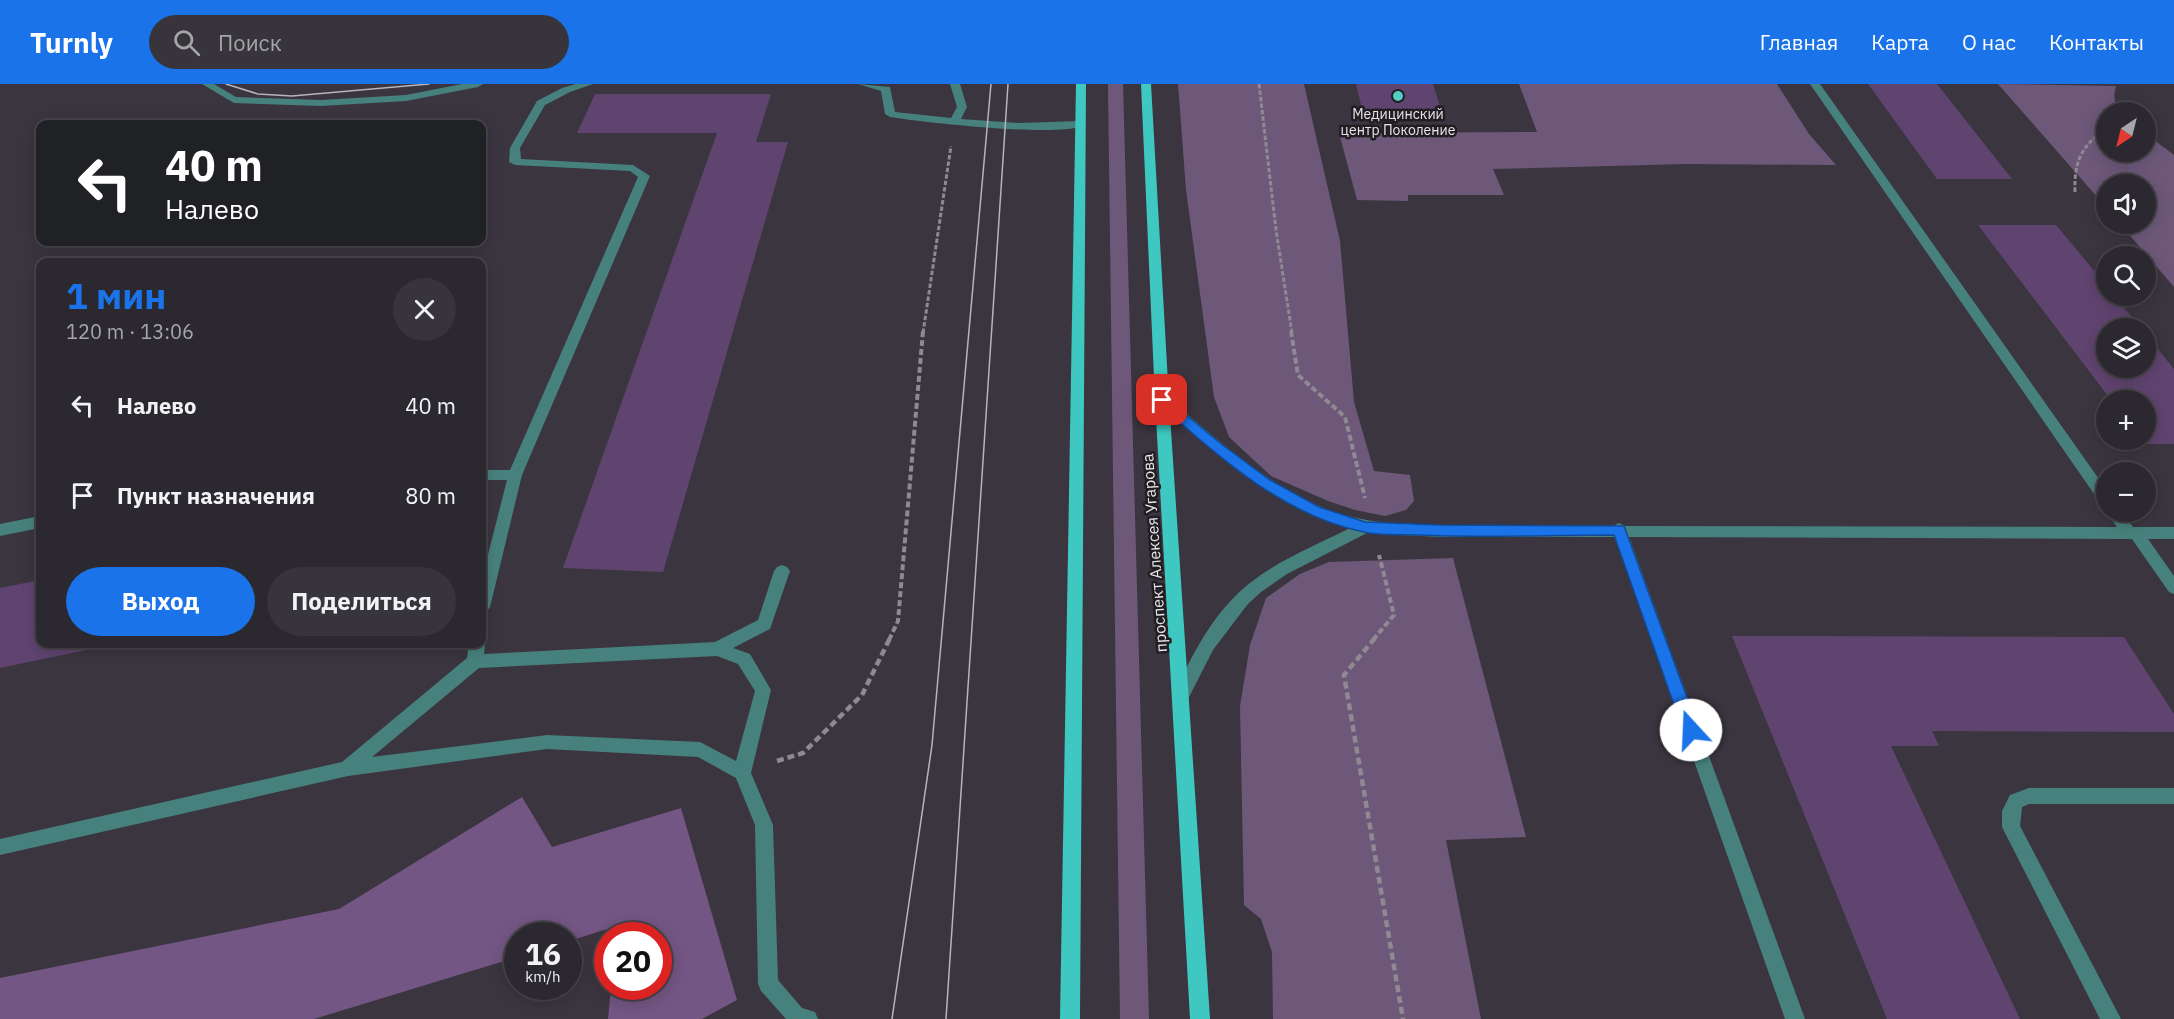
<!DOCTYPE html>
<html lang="ru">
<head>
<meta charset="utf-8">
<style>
	body { margin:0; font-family:"IBM Plex Sans",sans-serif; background:#38343b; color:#f1f3f6; height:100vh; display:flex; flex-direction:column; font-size:22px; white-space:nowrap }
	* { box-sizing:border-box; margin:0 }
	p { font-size:20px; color:#a6a6aa }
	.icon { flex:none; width:33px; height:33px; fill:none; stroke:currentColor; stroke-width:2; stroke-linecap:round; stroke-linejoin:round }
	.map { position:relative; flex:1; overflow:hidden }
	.details { position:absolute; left:36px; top:174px; width:450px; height:390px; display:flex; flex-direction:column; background:#2c282f; border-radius:12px; box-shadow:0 3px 15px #0003,0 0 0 2px #48444b }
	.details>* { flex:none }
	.guide { position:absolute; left:36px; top:36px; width:450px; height:126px; border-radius:12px; box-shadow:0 3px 15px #0003,0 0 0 2px #48444b; background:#202124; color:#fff; overflow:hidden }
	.needle { width:39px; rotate:215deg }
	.buttons { position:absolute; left:2096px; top:18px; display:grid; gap:12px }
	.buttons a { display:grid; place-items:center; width:60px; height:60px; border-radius:50%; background:#2c282f; box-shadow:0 3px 15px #0003,0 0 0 2px #48444b; font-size:30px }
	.speed { position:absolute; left:504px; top:838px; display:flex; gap:12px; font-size:30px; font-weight:700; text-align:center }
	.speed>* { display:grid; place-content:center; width:78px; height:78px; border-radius:50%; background:#2c282f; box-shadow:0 3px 15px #0003,0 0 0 2px #48444b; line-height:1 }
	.speed small { font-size:15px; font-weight:400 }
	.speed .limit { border:9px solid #d22; background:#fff; color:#111 }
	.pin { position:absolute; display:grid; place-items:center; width:51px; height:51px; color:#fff; margin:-26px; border-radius:12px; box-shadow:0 3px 9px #0006 }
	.me { position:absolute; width:66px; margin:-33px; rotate:340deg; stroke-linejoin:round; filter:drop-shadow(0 0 4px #0008) }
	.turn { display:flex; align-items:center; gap:21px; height:126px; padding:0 30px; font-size:27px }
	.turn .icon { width:78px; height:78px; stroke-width:2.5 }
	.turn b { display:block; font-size:42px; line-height:51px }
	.round { display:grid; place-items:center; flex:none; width:63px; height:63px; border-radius:32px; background:#38343b }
	.summary { display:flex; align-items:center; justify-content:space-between; height:102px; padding:0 30px }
	h1 { font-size:36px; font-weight:700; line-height:45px; color:#1a73e8 }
	.cta { display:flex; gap:12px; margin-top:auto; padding:12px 30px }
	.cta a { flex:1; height:69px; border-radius:36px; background:#1a73e8; color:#fff; font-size:24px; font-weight:700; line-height:69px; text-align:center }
	.cta a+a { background:#38343b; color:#f1f3f6 }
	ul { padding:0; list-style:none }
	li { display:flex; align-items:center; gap:18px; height:90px; padding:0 30px }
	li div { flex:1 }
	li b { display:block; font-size:22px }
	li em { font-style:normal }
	header { display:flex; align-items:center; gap:36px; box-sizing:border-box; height:84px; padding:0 30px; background:#1a73e8; color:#fff }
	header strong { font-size:28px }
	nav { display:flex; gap:33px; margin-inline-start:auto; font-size:21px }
	.search { width:420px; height:54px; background:#38343b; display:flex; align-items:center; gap:15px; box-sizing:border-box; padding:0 21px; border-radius:33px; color:#a6a6aa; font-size:22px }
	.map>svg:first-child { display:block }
	.green { fill:#6d5879 }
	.forest { fill:#735683 }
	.building { fill:#604470 }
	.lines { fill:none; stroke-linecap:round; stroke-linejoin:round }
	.path-far2 { stroke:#8e8992; stroke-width:3; stroke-dasharray:4.5 2; stroke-linecap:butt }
	.path-far1 { stroke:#8e8992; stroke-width:4; stroke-dasharray:6 3; stroke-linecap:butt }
	.path { stroke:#8e8992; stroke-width:4.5; stroke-dasharray:7 4; stroke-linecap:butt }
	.minor { fill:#47817d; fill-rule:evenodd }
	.major { fill:#3ec8c1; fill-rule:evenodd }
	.tram { stroke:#b8b4bc; stroke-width:1.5 }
	.route { fill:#1a73e8; stroke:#114b97; stroke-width:1.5 }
	.poi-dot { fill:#54cdc6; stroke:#211e22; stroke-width:2 }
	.labels { text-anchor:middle; stroke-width:5; stroke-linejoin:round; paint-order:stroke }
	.far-poi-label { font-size:14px; fill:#e8e4eb; stroke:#211e22 }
	.street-label { font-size:16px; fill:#e8e4eb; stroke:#211e22 }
</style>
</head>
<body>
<header>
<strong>Turnly</strong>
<div class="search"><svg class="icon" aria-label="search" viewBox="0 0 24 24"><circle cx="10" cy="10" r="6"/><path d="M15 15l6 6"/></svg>Поиск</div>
<nav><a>Главная</a><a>Карта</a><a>О нас</a><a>Контакты</a></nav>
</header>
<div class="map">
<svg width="2174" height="935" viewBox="0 0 2174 935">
	<rect width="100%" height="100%" fill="#3b353f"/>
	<!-- green -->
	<path class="green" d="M1108,0H1123L1149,935H1120Z
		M1178,0H1304L1340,157L1354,318L1374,387L1410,391L1414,417L1406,426L1385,432L1355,426L1328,417L1271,392L1229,353L1214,313L1186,106Z
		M1519,0H1777L1809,50L1836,81L1686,80L1493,85L1504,111H1408V117L1357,116L1339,49L1537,48Z
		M1998,0L2116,2C2113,13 2114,19 2121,28H2106V68H2145V49L2174,71V203L2120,140H2145V100H2106V123Z
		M1453,474L1526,753L1446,756L1481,935H1273L1272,868L1261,835L1244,821L1240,622L1250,561L1266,514L1300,490L1329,478Z"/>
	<!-- forest -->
	<path class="forest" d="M522,713L552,763L681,724L737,916L702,935H608L611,903H658V852H617V842L569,857L568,852H518L517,873L314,935H0V894L339,825Z"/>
	<!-- building -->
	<path class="building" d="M1356,0H1433L1441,25H1362Z
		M1868,0H1937L2012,95H1937Z
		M595,10H771L756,58H788L663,488L563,484L717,49H577Z
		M1978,141H2056L2106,201V212H2114L2141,244H2106V284H2145V249L2174,285V360H2143L2140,356H2145V316H2111Z
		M40,496V560L110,561L0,584V504Z
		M1732,552L2124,553L2174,630V648L1932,647L1939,662H1891L2020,935H1887Z"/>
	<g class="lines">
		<!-- path-far2 -->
		<path class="path-far2" d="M1259,0L1276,146L1292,249
			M2075,108C2074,78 2081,62 2106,45
			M923,249L951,62"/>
		<!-- path-far1 -->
		<path class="path-far1" d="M1291,247L1298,291L1345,333L1365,414
			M889,556L898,537L923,247
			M1373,556L1394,531L1379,471"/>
		<!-- path -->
		<path class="path" d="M1375,554L1344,591L1403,935
			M777,677L803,669L862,611L890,554"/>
		<!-- minor -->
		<path class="minor" d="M202,0H214L236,13L321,16L406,11L462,0H483L478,3L406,17L321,22L234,19Z
			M576,0H593L570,8L545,21L520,64L521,75L633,81L650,92L522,391L490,523L487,527L482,529V494L507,396H482V386H510L638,93L630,87L515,81L509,78L510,64L537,17L562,4Z
			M858,0L890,3L895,28L951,34L957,23L950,0H960L967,23L961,35L1018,39L1081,37L1086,40C1068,55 920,38 890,33L885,30L881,7Z
			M1810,0H1820L2106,405V422L2101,420Z
			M1162,311L1167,313C1214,353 1261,396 1319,422C1369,444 1427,441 1481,441C1525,441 1569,442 1613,442L1619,439L1625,442L2117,443L2107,428H2122L2133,443H2174V455H2148L2174,492V510L2169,508L2132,455L1629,453L1805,935H1785L1615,453H1439L1367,449L1287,490L1261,508L1247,521L1213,566L1187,617L1181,619L1175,617L1173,612C1192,571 1213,528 1250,499C1280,475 1317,461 1350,444C1336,439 1320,435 1307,429C1250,400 1204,360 1157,319L1155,316Z
			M40,432V444L0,452V440Z
			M782,481L787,483L790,487L770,545L733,564L750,570L771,606L751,689L773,741L778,896L802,924L815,928L818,935H786L761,907L758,900L755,741L736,694L698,673L547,665L348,692L0,771V755L342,678L467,574L469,560H482V555L485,560L484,570L715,558L758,536L774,487L777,483ZM717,572L738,580L755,607L736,677L700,658L547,651L372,673L479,584Z
			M2029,704H2174V720H2029L2022,723L2020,742L2121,935H2100L2002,743V727L2010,711Z"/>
		<!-- major -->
		<path class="major" d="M1076,0H1086L1080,935H1060Z
			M1141,0H1151L1169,316L1210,935H1190L1155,316Z"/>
		<!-- tram -->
		<path class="tram" d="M226,0L258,10L292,12L429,0
			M892,935L932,661L991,0
			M946,935L1008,0"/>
	</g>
	<!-- route -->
	<path class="route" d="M1162,311L1220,359L1270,396L1319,423L1365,438L1439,441L1624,442L1699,646L1696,651L1691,652L1686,651L1683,646L1614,451C1549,451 1484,454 1418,451C1401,450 1381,452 1364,448C1283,432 1217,371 1158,319L1156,316Z"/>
	<!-- markers -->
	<circle class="poi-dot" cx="1398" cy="12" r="6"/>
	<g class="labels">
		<!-- far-poi labels -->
		<g class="far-poi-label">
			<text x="1398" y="35">Медицинский<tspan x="1398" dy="16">центр Поколение</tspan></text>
		</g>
		<!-- street labels -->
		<g class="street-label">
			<text transform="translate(1154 469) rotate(-94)" y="6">проспект Алексея Угарова</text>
		</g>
	</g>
</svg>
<div class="buttons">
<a><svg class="needle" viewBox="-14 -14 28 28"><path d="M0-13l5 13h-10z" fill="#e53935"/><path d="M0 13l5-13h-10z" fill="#a6a6aa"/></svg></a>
<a><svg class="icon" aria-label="sound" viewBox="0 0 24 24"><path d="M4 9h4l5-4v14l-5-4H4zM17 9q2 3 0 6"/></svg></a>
<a><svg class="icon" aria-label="search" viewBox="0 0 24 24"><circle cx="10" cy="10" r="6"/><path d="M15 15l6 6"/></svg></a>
<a><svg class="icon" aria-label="layers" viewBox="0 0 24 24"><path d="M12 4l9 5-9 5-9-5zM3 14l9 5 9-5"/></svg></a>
<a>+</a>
<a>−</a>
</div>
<div class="speed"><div>16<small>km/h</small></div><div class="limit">20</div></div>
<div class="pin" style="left:1162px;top:316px;background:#d93025"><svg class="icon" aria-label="arrive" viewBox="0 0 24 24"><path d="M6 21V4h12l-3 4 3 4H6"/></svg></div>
<svg class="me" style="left:1691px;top:646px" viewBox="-20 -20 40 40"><circle r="19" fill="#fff"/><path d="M0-13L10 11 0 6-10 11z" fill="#1a73e8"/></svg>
<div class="guide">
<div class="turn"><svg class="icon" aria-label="left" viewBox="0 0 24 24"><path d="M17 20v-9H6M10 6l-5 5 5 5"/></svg><div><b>40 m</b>Налево</div></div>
</div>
<section class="details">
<div class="summary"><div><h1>1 мин</h1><p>120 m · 13:06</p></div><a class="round"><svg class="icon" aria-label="close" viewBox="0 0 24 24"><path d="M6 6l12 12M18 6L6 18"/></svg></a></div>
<ul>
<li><svg class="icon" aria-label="left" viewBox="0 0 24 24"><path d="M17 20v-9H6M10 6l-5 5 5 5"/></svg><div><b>Налево</b></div><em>40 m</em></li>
<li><svg class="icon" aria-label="arrive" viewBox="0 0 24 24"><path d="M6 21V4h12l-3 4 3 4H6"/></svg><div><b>Пункт назначения</b></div><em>80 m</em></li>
</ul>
<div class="cta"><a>Выход</a><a>Поделиться</a></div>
</section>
</div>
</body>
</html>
